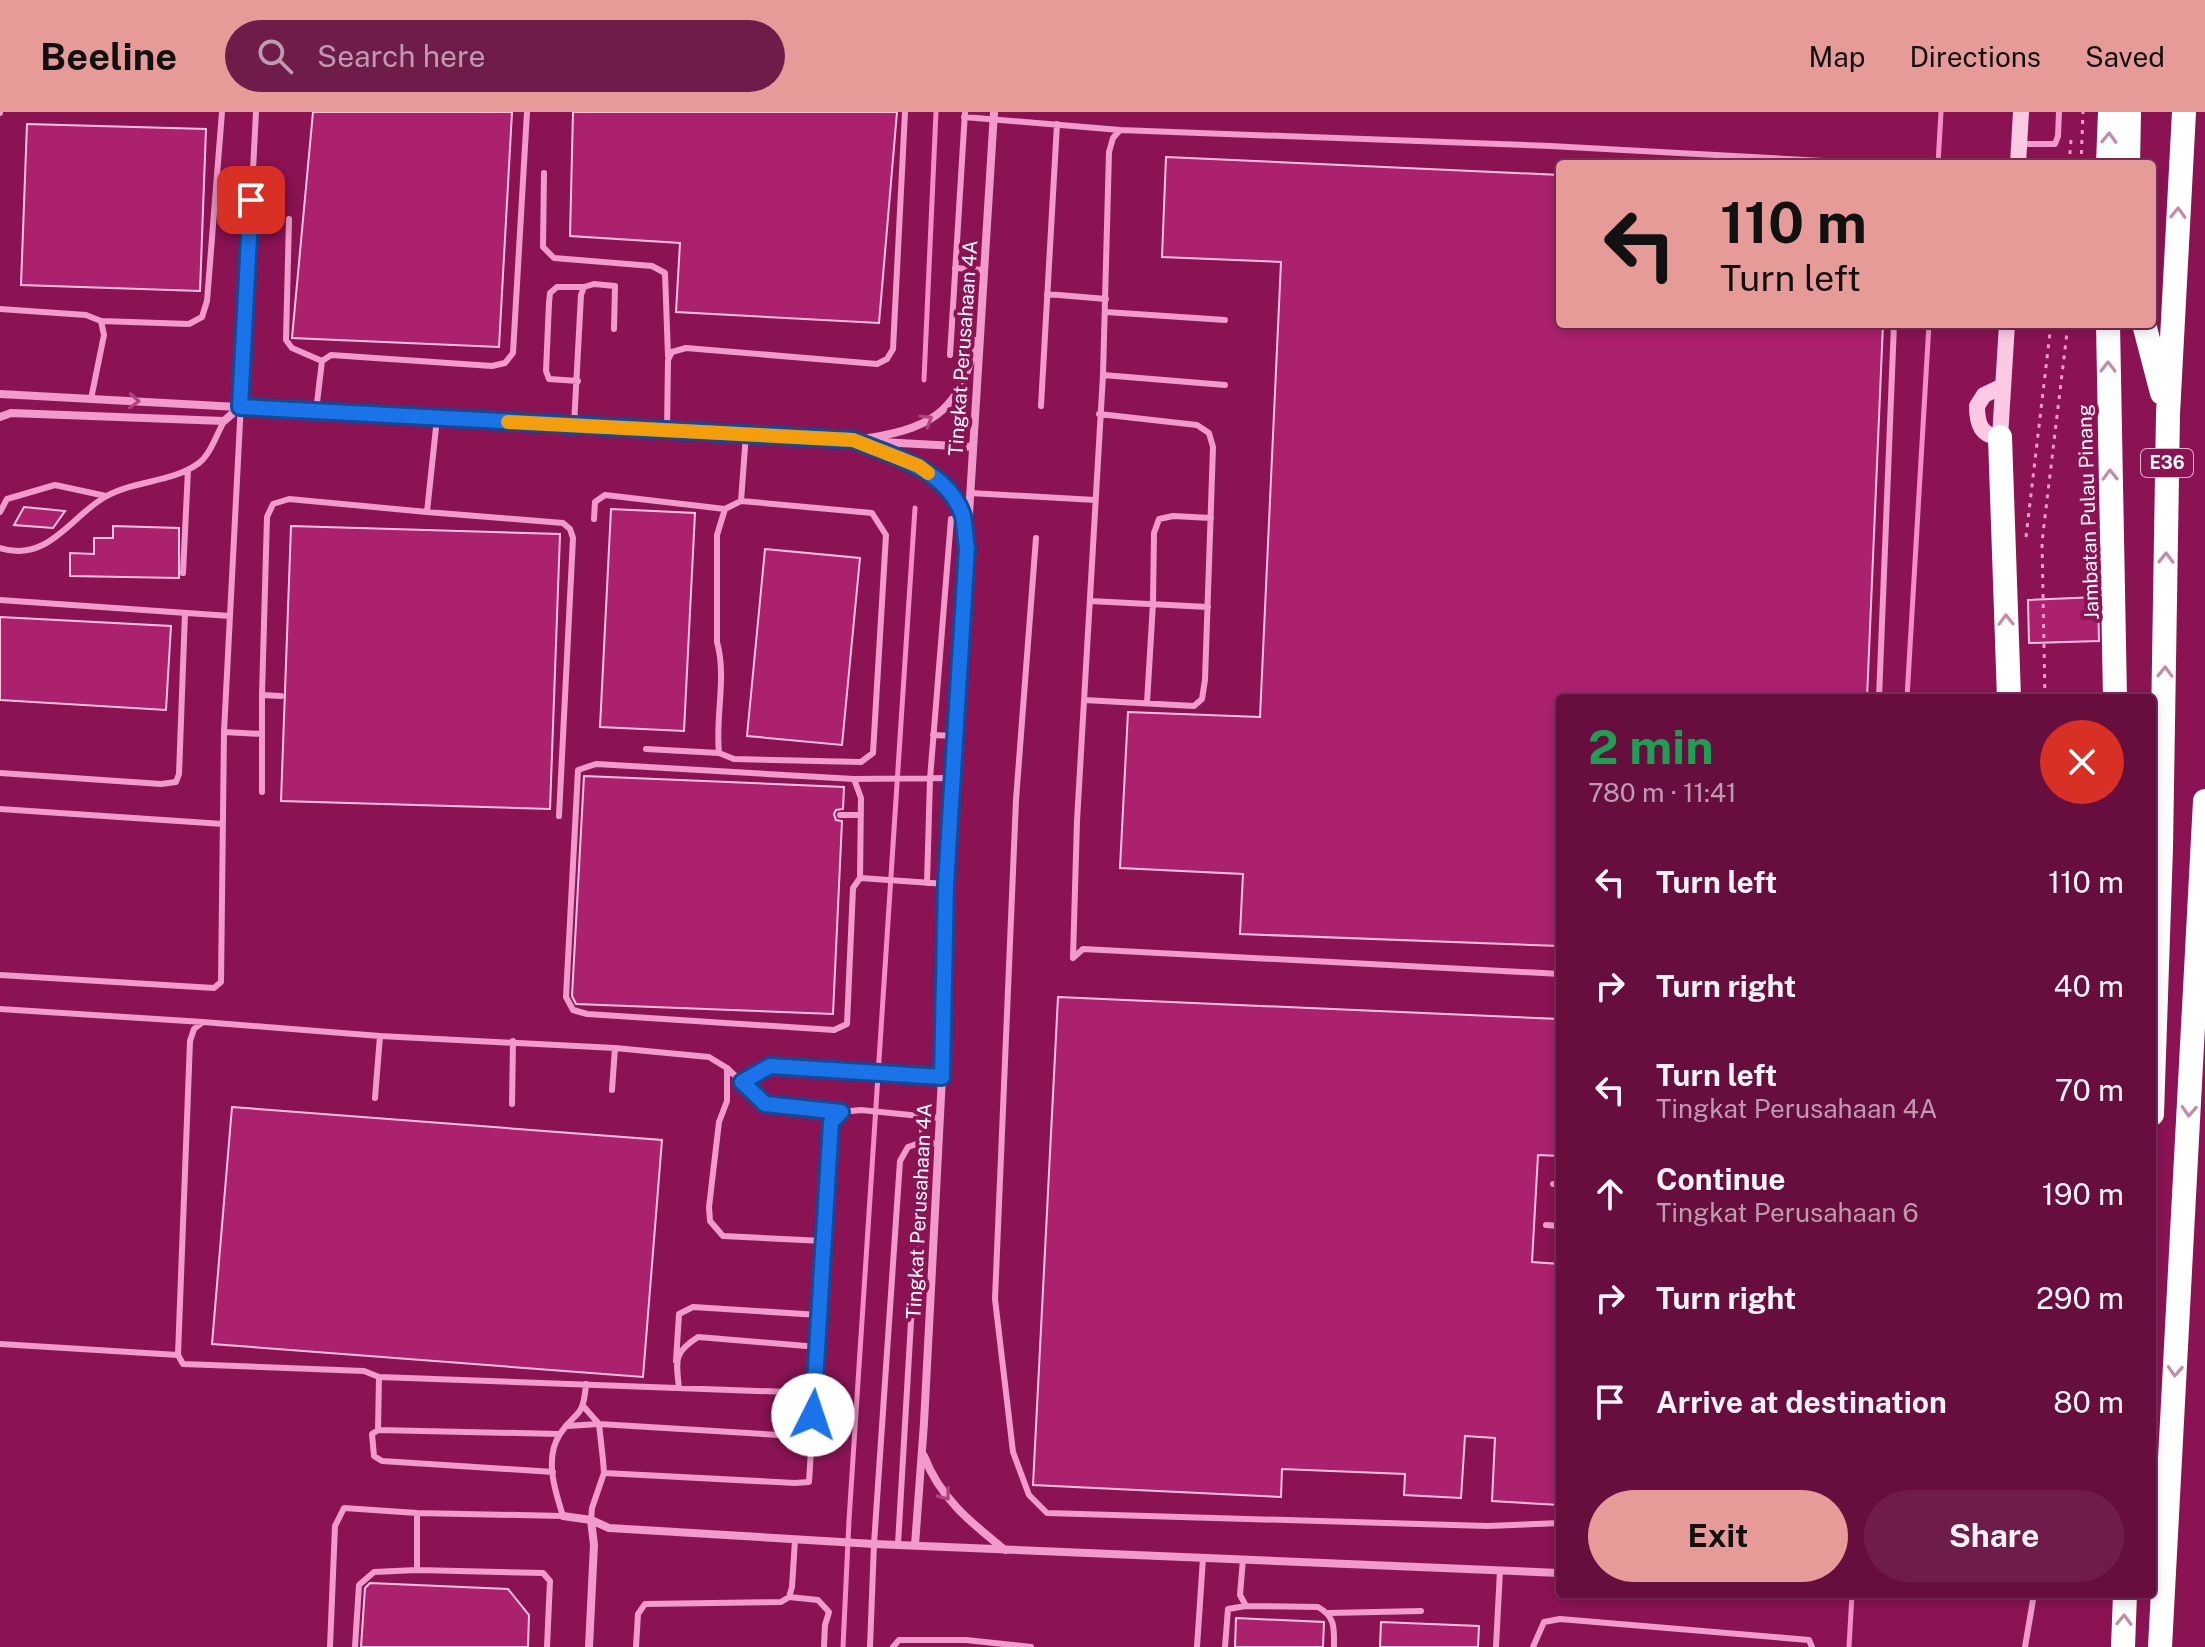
<!DOCTYPE html>
<html lang="en">
<head>
<meta charset="utf-8">
<style>
	body { margin:0; font-family:"Public Sans",sans-serif; background:#701c4a; color:#f1f3f6; height:100vh; display:flex; flex-direction:column; font-size:30px; white-space:nowrap }
	* { box-sizing:border-box; margin:0 }
	p { font-size:26px; color:#bd9cb0 }
	.icon { flex:none; width:44px; height:44px; fill:none; stroke:currentColor; stroke-width:2; stroke-linecap:round; stroke-linejoin:round }
	.map { position:relative; flex:1; overflow:hidden }
	.side { position:absolute; left:1556px; top:582px; width:600px; height:904px; display:flex; flex-direction:column; background:#680e3f; border-radius:8px; box-shadow:0 4px 12px #0003,0 0 0 2px #7b2e59 }
	.side>* { flex:none }
	.hud { position:absolute; left:1556px; top:48px; width:600px; height:168px; border-radius:8px; box-shadow:0 4px 12px #0003,0 0 0 2px #7b2e59; background:#e69b98; color:#111; overflow:hidden }
	.pin { position:absolute; display:grid; place-items:center; width:68px; height:68px; color:#fff; margin:-34px; border-radius:16px; box-shadow:0 4px 12px #0006 }
	.me { position:absolute; width:88px; margin:-44px; rotate:4deg; stroke-linejoin:round; filter:drop-shadow(0 0 6px #0008) }
	.turn { display:flex; align-items:center; gap:28px; height:168px; padding:0 32px; font-size:36px }
	.turn .icon { width:104px; height:104px; stroke-width:2.5 }
	.turn b { display:block; font-size:56px; line-height:68px }
	.round { display:grid; place-items:center; flex:none; width:84px; height:84px; border-radius:42px; background:#701c4a }
	.summary { display:flex; align-items:center; justify-content:space-between; height:136px; padding:0 32px }
	h1 { font-size:48px; font-weight:700; line-height:60px; color:#1e9e55 }
	.cta { display:flex; gap:16px; margin-top:auto; padding:16px 32px }
	.cta a { flex:1; height:92px; border-radius:48px; background:#e69b98; color:#111; font-size:32px; font-weight:700; line-height:92px; text-align:center }
	.cta a+a { background:#701c4a; color:#f1f3f6 }
	ul { padding:0; list-style:none }
	li { display:flex; align-items:center; gap:24px; height:104px; padding:0 32px }
	li div { flex:1 }
	li b { display:block; font-size:30px }
	li em { font-style:normal }
	header { display:flex; align-items:center; gap:48px; box-sizing:border-box; height:112px; padding:0 40px; background:#e69b98; color:#111 }
	header strong { font-size:38px }
	nav { display:flex; gap:44px; margin-inline-start:auto; font-size:28px }
	.search { width:560px; height:72px; background:#701c4a; display:flex; align-items:center; gap:20px; box-sizing:border-box; padding:0 28px; border-radius:44px; color:#bd9cb0; font-size:30px }
	.map>svg:first-child { display:block }
	.lines { fill:none; stroke-linecap:round; stroke-linejoin:round }
	.stream { stroke:#f48dc7; stroke-width:5 }
	.building { fill:#ab216d; stroke:#fcc2e2; stroke-width:2 }
	.path { stroke:#f09bcb; stroke-width:3; stroke-dasharray:4 6; stroke-linecap:butt }
	.lane { stroke:#f09bcb; stroke-width:6 }
	.street { stroke:#f09bcb; stroke-width:8 }
	.secondary { stroke:#fbc9e4; stroke-width:16 }
	.highway { stroke:#fff; stroke-width:24 }
	.oneway { stroke:#c589aa }
	.oneway2 { stroke:#ae437e }
	.route-casing { stroke:#114b97; stroke-width:20 }
	.route { stroke:#1a73e8; stroke-width:14 }
	.slow { stroke:#f59e0b; stroke-width:14 }
	.labels { text-anchor:middle; stroke-width:8; stroke-linejoin:round; paint-order:stroke }
	.shield { fill:#8b1354; stroke:#dcb8cc; stroke-width:2 }
	.shield-label { font-size:18px; font-weight:bold; fill:#fff }
	.street-label { font-size:20px; fill:#fff; stroke:#8b1354 }
</style>
</head>
<body>
<header>
<strong>Beeline</strong>
<div class="search"><svg class="icon" aria-label="search" viewBox="0 0 24 24"><circle cx="10" cy="10" r="6"/><path d="M15 15l6 6"/></svg>Search here</div>
<nav><a>Map</a><a>Directions</a><a>Saved</a></nav>
</header>
<div class="map">
<svg width="2205" height="1535" viewBox="0 0 2205 1535">
	<rect width="100%" height="100%" fill="#8b1354"/>
	<g class="lines">
		<!-- stream -->
		<path class="stream" d="M1938,52L1941,0
			M924,268L936,0
			M1907,586L1929,212
			M843,1535L849,1408L915,396
			M1849,1535L1852,1482"/>
	</g>
	<!-- building -->
	<path class="building" d="M313,0H512L499,235L292,226Z
		M573,0H897L879,211L676,200L680,131L570,124Z
		M27,12L206,17L200,179L21,173Z
		M1166,45L1560,63V212H1883L1867,586H1560V834L1240,822L1243,762L1120,756L1128,600L1260,605L1281,150L1162,145Z
		M24,395L65,399L53,416L14,413Z
		M611,397L695,401L684,619L600,615Z
		M113,414L179,416V466L70,464V441L94,442V426H113Z
		M291,414L560,422L550,697L281,689Z
		M765,437L860,446L842,633L747,624Z
		M2098,485L2099,529L2029,531L2028,488Z
		M0,505L171,514L166,598L0,588Z
		M584,664L844,675L843,697L836,698L834,702L836,708L842,709L833,902L576,892L572,884Z
		M1058,885L1560,907V1044L1538,1043L1532,1150L1560,1152V1393L1492,1389L1495,1326L1465,1324L1461,1386L1404,1383L1405,1362L1282,1357L1281,1385L1033,1373Z
		M232,995L662,1028L643,1265L212,1232Z
		M370,1471L508,1477L529,1503L528,1535H361L365,1476Z
		M1236,1506L1324,1510L1323,1535H1235Z
		M1381,1510L1479,1514L1478,1535H1380Z"/>
	<g class="lines">
		<!-- path -->
		<path class="path" d="M2069,52L2071,28
			M2081,52L2083,0
			M2026,425L2051,212
			M2045,586L2042,430L2068,212"/>
		<!-- lane -->
		<path class="lane" d="M0,1V0
			M964,5L1120,18
			M2019,32H2055L2058,24L2059,0
			M544,61L543,135L554,146L652,154L665,161L668,244
			M289,107L286,228L292,236L322,249
			M955,156L984,158
			M1047,182L1106,187
			M0,197L86,203L101,209L104,223L91,287
			M1106,200L1225,208
			M101,209L189,212L202,205L207,189L222,0
			M950,243L965,0
			M1103,263L1225,273
			M578,269L549,267L546,259L549,191L550,181L557,175H584
			M1041,294L1057,12
			M316,299L322,249L331,243L492,254L505,251L513,241L527,0
			M437,306L427,400L563,411L570,417L573,426L559,704
			M574,313L581,183L584,175L594,172L615,174L614,217
			M667,318L668,248L672,240L686,236L877,252L887,247L893,237L905,0
			M970,381L1095,388
			M741,389L872,401L886,423L873,641L861,650L734,647L719,641C715,605 727,566 717,530V423L725,397L741,389L746,322
			M0,400L7,387L55,373L106,384
			M594,407L595,390L605,383L725,397
			M1036,426L1016,688L995,1187L1013,1340L1029,1383L1047,1401L1487,1414L1560,1411
			M0,436C48,451 70,405 105,385C134,368 172,371 199,351C210,343 217,322 224,309
			M183,461L188,358
			M0,488L230,504
			M1090,489L1208,495
			M262,583L281,584
			M1879,586L1894,212
			M1084,588L1194,594L1202,587L1205,568L1213,335L1209,321L1197,313L1099,302
			M1147,591L1153,491L1154,421L1159,407L1173,404L1211,406
			M224,620L262,622
			M933,623L955,624
			M646,637L719,641
			M0,661L161,672L176,670L179,662L185,501
			M854,667L861,686L860,766L853,776L847,912L834,918L587,902L573,898L566,885L578,658L596,652L854,667L953,666
			M262,680V583L267,405L273,392L289,387L427,400
			M0,697L223,712
			M840,703H861
			M860,766L946,772
			M927,771L930,667L951,407
			M1073,846L1077,709L1103,263L1109,40L1113,26L1120,18L1550,34L1879,52
			M1073,846L1083,837L1560,862
			M0,863L214,876L221,870L224,620L256,0
			M0,897L203,910
			M727,956V989L719,1010L709,1095L710,1109L723,1124L823,1129
			M742,970L770,954L942,965
			M612,978L615,936
			M375,986L380,924
			M512,992L513,929
			M1553,1072H1560
			M1546,1113L1560,1114
			M0,1232L178,1243
			M676,1249L679,1202L693,1195L819,1203
			M379,1265L815,1281
			M679,1276C676,1248 673,1241 698,1225L818,1235
			M584,1295L599,1312L603,1348L604,1361L592,1396L591,1408
			M567,1314L599,1312L812,1325
			M378,1318L379,1265L364,1259L183,1252L178,1243L190,929L194,917L203,910L380,924L615,936L709,945L727,956L765,992L841,1000L861,998L940,1006
			M553,1360L382,1349L374,1344L372,1322L378,1318L559,1322
			M604,1361L795,1371L809,1370L831,1010L841,1000
			M898,1432L923,1004
			M1243,1447L1240,1483L1246,1494
			M417,1458V1401
			M789,1485L792,1475L795,1428
			M1329,1501L1421,1499
			M330,1535L335,1414L344,1396L417,1401L563,1404C555,1379 544,1346 560,1322C576,1297 583,1309 586,1272
			M355,1535L359,1473L374,1460L417,1458L543,1461L550,1469L547,1535
			M636,1535L638,1502L645,1492L781,1490L789,1485L818,1488L829,1500L825,1513L824,1535
			M870,1535L874,1432L900,1049L908,1035L922,1030L939,1032
			M893,1535L899,1528H966L1031,1535
			M1197,1535L1203,1446
			M1225,1535L1228,1497L1246,1494L1318,1495C1336,1505 1334,1517 1334,1535
			M1496,1535L1500,1458
			M1533,1535L1544,1510L1560,1507L1809,1528L1812,1535
			M2025,1535L2034,1482"/>
		<!-- street -->
		<path class="street" d="M0,282L973,335
			M0,305L11,301L224,309L240,295
			M869,326C938,315 960,295 976,229
			M861,331C904,349 957,361 964,416
			M924,1344C940,1386 970,1410 1005,1438
			M563,1404L591,1408L609,1416L874,1432L1560,1461
			M915,1433L924,1311L942,965L946,772L994,0
			M589,1535L594,1433L591,1408"/>
		<!-- secondary -->
		<path class="secondary" d="M2018,52L2021,0
			M2003,274L1984,283L1977,294C1977,312 1981,324 2000,325L2007,212"/>
		<!-- highway -->
		<path class="highway" d="M2108,52L2110,0
			M2128,52L2129,0
			M2108,212L2115,586
			M2144,212L2162,281
			M2000,325L2009,586
			M2152,1002L2161,735L2168,302L2184,0
			M2123,1535L2125,1482
			M2160,1535L2205,689"/>
	</g>
	<!-- one-way arrows -->
	<defs><path id="oneway-chevron" d="M-2-3.5L2.5 0L-2 3.5" fill="none" stroke-width="1.6" stroke-linecap="round" stroke-linejoin="round" transform="scale(2)"/></defs>
	<g class="oneway">
		<use href="#oneway-chevron" transform="translate(2109 26) rotate(-88)"/>
		<use href="#oneway-chevron" transform="translate(2178 101) rotate(-88)"/>
		<use href="#oneway-chevron" transform="translate(2108 255) rotate(-90)"/>
		<use href="#oneway-chevron" transform="translate(2110 363) rotate(-91)"/>
		<use href="#oneway-chevron" transform="translate(2166 446) rotate(-89)"/>
		<use href="#oneway-chevron" transform="translate(2006 508) rotate(-91)"/>
		<use href="#oneway-chevron" transform="translate(2165 560) rotate(-89)"/>
		<use href="#oneway-chevron" transform="translate(2189 999) rotate(93)"/>
		<use href="#oneway-chevron" transform="translate(2175 1259) rotate(93)"/>
		<use href="#oneway-chevron" transform="translate(2124 1508) rotate(-88)"/>
	</g>
	<g class="oneway2">
		<use href="#oneway-chevron" transform="translate(134 289) rotate(3)"/>
		<use href="#oneway-chevron" transform="translate(927 308) rotate(-31)"/>
		<use href="#oneway-chevron" transform="translate(945 1383) rotate(52)"/>
	</g>
	<g class="lines">
		<!-- route casing -->
		<g class="route-casing">
			<path id="route" d="M251,88L240,295L853,328C893,344 948,357 963,404C965,414 965,426 967,436L946,772L942,965L770,954L742,970L765,992L841,1000L831,1010L813,1303"/>
		</g>
		<!-- route -->
		<use href="#route" class="route"/>
		<!-- slow -->
		<path class="slow" d="M508,310L853,328L919,354L928,361"/>
	</g>
	<g class="labels">
		<!-- shield labels -->
		<rect class="shield" x="2141" y="337" width="52" height="28" rx="6"/>
		<g class="shield-label">
			<text x="2167" y="357">E36</text>
		</g>
		<!-- street labels -->
		<g class="street-label">
			<text transform="translate(963 236) rotate(-86)" y="7">Tingkat Perusahaan 4A</text>
			<text transform="translate(2088 400) rotate(-92)" y="7">Jambatan Pulau Pinang</text>
			<text transform="translate(919 1099) rotate(-87)" y="7">Tingkat Perusahaan 4A</text>
		</g>
	</g>
</svg>
<div class="pin" style="left:251px;top:88px;background:#d93025"><svg class="icon" aria-label="arrive" viewBox="0 0 24 24"><path d="M6 21V4h12l-3 4 3 4H6"/></svg></div>
<svg class="me" style="left:813px;top:1303px" viewBox="-20 -20 40 40"><circle r="19" fill="#fff"/><path d="M0-13L10 11 0 6-10 11z" fill="#1a73e8"/></svg>
<div class="hud">
<div class="turn"><svg class="icon" aria-label="left" viewBox="0 0 24 24"><path d="M17 20v-9H6M10 6l-5 5 5 5"/></svg><div><b>110 m</b>Turn left</div></div>
</div>
<section class="side">
<div class="summary"><div><h1>2 min</h1><p>780 m · 11:41</p></div><a class="round" style="background:#d93025;color:#fff"><svg class="icon" aria-label="close" viewBox="0 0 24 24"><path d="M6 6l12 12M18 6L6 18"/></svg></a></div>
<ul>
<li><svg class="icon" aria-label="left" viewBox="0 0 24 24"><path d="M17 20v-9H6M10 6l-5 5 5 5"/></svg><div><b>Turn left</b></div><em>110 m</em></li>
<li><svg class="icon" aria-label="right" viewBox="0 0 24 24"><path d="M7 20v-9h11M14 6l5 5-5 5"/></svg><div><b>Turn right</b></div><em>40 m</em></li>
<li><svg class="icon" aria-label="left" viewBox="0 0 24 24"><path d="M17 20v-9H6M10 6l-5 5 5 5"/></svg><div><b>Turn left</b><p>Tingkat Perusahaan 4A</p></div><em>70 m</em></li>
<li><svg class="icon" aria-label="ahead" viewBox="0 0 24 24"><path d="M12 20V5M6 11l6-6 6 6"/></svg><div><b>Continue</b><p>Tingkat Perusahaan 6</p></div><em>190 m</em></li>
<li><svg class="icon" aria-label="right" viewBox="0 0 24 24"><path d="M7 20v-9h11M14 6l5 5-5 5"/></svg><div><b>Turn right</b></div><em>290 m</em></li>
<li><svg class="icon" aria-label="arrive" viewBox="0 0 24 24"><path d="M6 21V4h12l-3 4 3 4H6"/></svg><div><b>Arrive at destination</b></div><em>80 m</em></li>
</ul>
<div class="cta"><a>Exit</a><a>Share</a></div>
</section>
</div>
</body>
</html>
